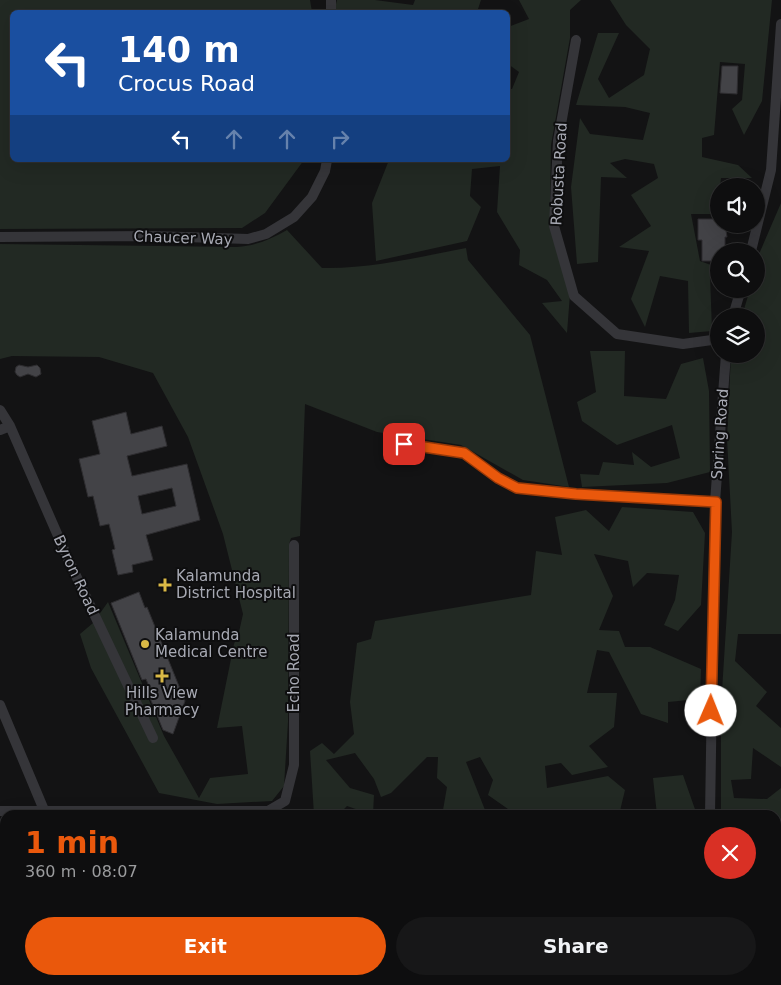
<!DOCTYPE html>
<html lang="en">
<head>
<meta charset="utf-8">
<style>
	body { margin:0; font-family:"DejaVu Sans",sans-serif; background:#171718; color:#f1f3f6; height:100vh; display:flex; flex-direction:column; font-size:19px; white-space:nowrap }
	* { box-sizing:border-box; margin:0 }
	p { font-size:16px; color:#9b9c9e }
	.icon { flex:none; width:28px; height:28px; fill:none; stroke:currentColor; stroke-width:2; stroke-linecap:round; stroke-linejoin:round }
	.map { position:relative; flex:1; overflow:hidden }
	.sheet { position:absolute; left:0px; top:810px; width:781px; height:175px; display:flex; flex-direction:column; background:#0e0e0f; border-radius:15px 15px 0 0; box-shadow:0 5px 20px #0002,0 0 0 1px #2e2e2f }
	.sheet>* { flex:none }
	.guide { position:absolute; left:10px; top:10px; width:500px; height:152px; border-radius:8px; box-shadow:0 5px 20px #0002,0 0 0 1px #2e2e2f; background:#1a4fa0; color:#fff; overflow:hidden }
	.controls { position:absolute; left:710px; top:178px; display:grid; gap:10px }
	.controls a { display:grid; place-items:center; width:55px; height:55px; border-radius:50%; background:#0e0e0f; box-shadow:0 5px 20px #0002,0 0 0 1px #2e2e2f; font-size:25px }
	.pin { position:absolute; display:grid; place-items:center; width:42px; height:42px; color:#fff; margin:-21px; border-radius:10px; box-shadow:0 2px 8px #0006 }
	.me { position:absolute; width:55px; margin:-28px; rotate:1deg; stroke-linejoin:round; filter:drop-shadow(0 0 4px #0008) }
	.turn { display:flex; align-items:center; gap:18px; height:105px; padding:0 25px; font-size:22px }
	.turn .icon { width:65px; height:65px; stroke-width:2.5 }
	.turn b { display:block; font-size:35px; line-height:42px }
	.lanes { display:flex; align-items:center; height:48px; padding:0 25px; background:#0003; justify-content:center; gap:25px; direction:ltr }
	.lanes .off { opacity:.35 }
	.round { display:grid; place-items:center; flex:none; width:52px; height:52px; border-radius:26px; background:#171718 }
	.overview { display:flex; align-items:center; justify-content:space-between; height:85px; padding:0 25px }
	h1 { font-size:30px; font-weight:600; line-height:38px; color:#ea580c }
	.button { display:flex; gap:10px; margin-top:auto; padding:10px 25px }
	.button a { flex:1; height:58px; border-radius:30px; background:#ea580c; color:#fff; font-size:20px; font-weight:600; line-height:58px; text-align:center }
	.button a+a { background:#171718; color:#f1f3f6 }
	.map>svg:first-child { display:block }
	.green { fill:#222923 }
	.building { fill:#434347; stroke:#2e2d30; fill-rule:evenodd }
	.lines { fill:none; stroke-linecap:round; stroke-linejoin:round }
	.minor { stroke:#353539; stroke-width:10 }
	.route-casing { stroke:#983908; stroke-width:12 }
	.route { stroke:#ea580c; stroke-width:9 }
	.poi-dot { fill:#dab946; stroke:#0e0e0f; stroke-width:2 }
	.labels { text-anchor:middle; stroke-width:4; stroke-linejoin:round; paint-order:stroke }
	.street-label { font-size:15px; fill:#a7a9b3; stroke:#0e0e0f }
	.poi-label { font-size:15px; fill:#a7a9b3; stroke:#0e0e0f; text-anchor:start }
</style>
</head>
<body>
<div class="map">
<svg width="781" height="985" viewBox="0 0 781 985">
	<rect width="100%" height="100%" fill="#131314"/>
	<!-- green -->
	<path class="green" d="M0,0H310L312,12H12V160H304L265,213L242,228L0,229Z
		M337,0H375L413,5L415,0H481L477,12H334Z
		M519,0H581L570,10V38L551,145L550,221L570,294L567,333L542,303L562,301L547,280L519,265L520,250L497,212L500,166L472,169L470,196L481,207L467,241L376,261L372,203L389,160H508L510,123L508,121V89H512L519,72L508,64V27L529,19Z
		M610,0H772L762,101L744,135L732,109L742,100L745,64L720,62L714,135L702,138V157L738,165L752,178H721L720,186H719V214H691L700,261L719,268V272L710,274L712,331L689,333L688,281L660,276L645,327L631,299L649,251L619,247L651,226L631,195L658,178L654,164L625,159L610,163L627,178L601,177L598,262L577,264L571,187L580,118L590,134L643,140L650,113L625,107L576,105L598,33H619L598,79L609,98L644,75L650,49L626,25Z
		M781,140V634H738L735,661L767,692L756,706L781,728V767L753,748L751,779L731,780L734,798L767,799L781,788V973L777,971L776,967V815H721V707L732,532L727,439L731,354H756V316H742L750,289H756V265L759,254L781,203Z
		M287,230L322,268C371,269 418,257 466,248L468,260L530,335L569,487L523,480L461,445L377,432L305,404L300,536L291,538L289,544L288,722L284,786L272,801L217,804L159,793L91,668L80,634L93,623L108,602L164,736L199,798L210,778L248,774L242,726L217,728L234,644L239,632L243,614L223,534L188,437L153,373L99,357L12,356L0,359V244L237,247C256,246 271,239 287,230Z
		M590,351H625L624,396L666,399L681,364L703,358L709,391L710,472L667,483L582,487L580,474L599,475L603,462L634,465L632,452L651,467L680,458L672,425L617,445L582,421L577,402L596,392Z
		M622,507L693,512L705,533L701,605L678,631L664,625L675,600L679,575L647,573L633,587L628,561L594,554L613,596L599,630L619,631L625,647H650L701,669L700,699L668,702V723L641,714L609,652L597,650L587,693H617L614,727L589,746L608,767L572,775L561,763L545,766L547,788L608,776L625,790L619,815H508V809L488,795L493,780L480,757L466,762L487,815H447L443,810L447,787L437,778L438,757H427L391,793L381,797L374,779L355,753L326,760L350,788L374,795L373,814L422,815H373L347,806L338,815H314L310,751L322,743L334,754L354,734L350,702L357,643L371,639L375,621L531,595L536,551L562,555L555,517L586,510L609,531Z
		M683,775L697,815H657L653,778Z
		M125,980H364L365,985H127Z"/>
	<!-- building -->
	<path class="building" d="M722,66H738L737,94L720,93Z
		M698,219H719V224H725L727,237H725V251H719V261H702V240H698Z
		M19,365L28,367L37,365L40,368L41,374L36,377L28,374L20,377L17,375L15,372L16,367Z
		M126,412L131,434L162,426L167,446L127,456L132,476L187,464L200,520L146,535L153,560L132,565L133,572L118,575L112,550L115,549L109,524L100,526L93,496L88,497L79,459L100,454L92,421ZM172,488L176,506L142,514L138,496Z
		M139,592L145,608L147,607L185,701L173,734L163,730L150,698L153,697L146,679L142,680L111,603Z"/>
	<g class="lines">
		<!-- minor -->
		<path class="minor" d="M331,12V0
			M576,40L558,141L554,226L574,296L617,334L683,344L719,339
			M0,237L152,236L248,239L266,234L294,217L312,197L325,171L327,160
			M751,251L771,170L781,24
			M733,316L741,289
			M0,410L10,426L69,561L153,738
			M0,430L10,426
			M404,444L464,453L498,478L517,488L576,494L715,502
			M0,705L44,810
			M0,811H268L285,801L294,765V545
			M710,815L715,502L726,354
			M0,954L5,953
			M0,967L5,978
			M364,980L365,985
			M535,985V980
			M708,985V980"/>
	</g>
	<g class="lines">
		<!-- route casing -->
		<g class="route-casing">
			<path id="route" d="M404,444L464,453L498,478L517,488L576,494L716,502L711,711"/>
		</g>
		<!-- route -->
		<use href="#route" class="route"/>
	</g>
	<!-- markers -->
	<g class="poi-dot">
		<path d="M162.5 577.5h5v5h5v5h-5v5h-5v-5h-5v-5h5z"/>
		<circle cx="145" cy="644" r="5"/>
		<path d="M159.5 668.5h5v5h5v5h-5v5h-5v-5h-5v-5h5z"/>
	</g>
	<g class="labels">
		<!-- street labels -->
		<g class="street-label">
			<text transform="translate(559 174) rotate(-87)" y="5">Robusta Road</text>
			<text transform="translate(183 238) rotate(2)" y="5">Chaucer Way</text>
			<text transform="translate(720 434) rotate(-86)" y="5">Spring Road</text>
			<text transform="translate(76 575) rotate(65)" y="5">Byron Road</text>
			<text transform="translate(294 673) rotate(-90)" y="5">Echo Road</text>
		</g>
		<!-- poi labels -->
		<g class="poi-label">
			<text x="176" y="581">Kalamunda<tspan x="176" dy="17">District Hospital</tspan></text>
			<text x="155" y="640">Kalamunda<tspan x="155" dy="17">Medical Centre</tspan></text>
			<text x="162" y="698" text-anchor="middle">Hills View<tspan x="162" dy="17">Pharmacy</tspan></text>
		</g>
	</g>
</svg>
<div class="controls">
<a><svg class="icon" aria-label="sound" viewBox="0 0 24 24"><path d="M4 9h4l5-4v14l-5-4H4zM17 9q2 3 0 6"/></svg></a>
<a><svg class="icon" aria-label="search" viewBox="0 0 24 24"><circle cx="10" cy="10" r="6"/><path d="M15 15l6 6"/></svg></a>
<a><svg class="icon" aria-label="layers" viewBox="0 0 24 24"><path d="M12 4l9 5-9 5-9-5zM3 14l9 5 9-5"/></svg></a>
</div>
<div class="pin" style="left:404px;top:444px;background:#d93025"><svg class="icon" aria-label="arrive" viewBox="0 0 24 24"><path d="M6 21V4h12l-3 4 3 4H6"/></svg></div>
<svg class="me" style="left:711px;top:711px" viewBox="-20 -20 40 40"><circle r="19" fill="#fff"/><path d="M0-13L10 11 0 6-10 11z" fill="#ea580c"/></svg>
<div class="guide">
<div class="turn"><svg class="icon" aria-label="left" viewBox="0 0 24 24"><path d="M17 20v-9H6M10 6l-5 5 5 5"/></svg><div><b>140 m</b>Crocus Road</div></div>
<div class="lanes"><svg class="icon" aria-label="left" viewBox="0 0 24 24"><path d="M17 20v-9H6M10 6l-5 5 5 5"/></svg><svg class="icon off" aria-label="ahead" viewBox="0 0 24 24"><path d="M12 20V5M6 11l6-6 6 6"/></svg><svg class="icon off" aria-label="ahead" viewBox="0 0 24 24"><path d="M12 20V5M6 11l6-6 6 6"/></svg><svg class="icon off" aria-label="right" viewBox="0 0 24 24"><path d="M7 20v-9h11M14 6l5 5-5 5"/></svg></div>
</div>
<section class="sheet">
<div class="overview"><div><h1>1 min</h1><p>360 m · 08:07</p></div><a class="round" style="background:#d93025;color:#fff"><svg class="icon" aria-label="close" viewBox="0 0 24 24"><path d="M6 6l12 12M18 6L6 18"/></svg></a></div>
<div class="button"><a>Exit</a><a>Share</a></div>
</section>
</div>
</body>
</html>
